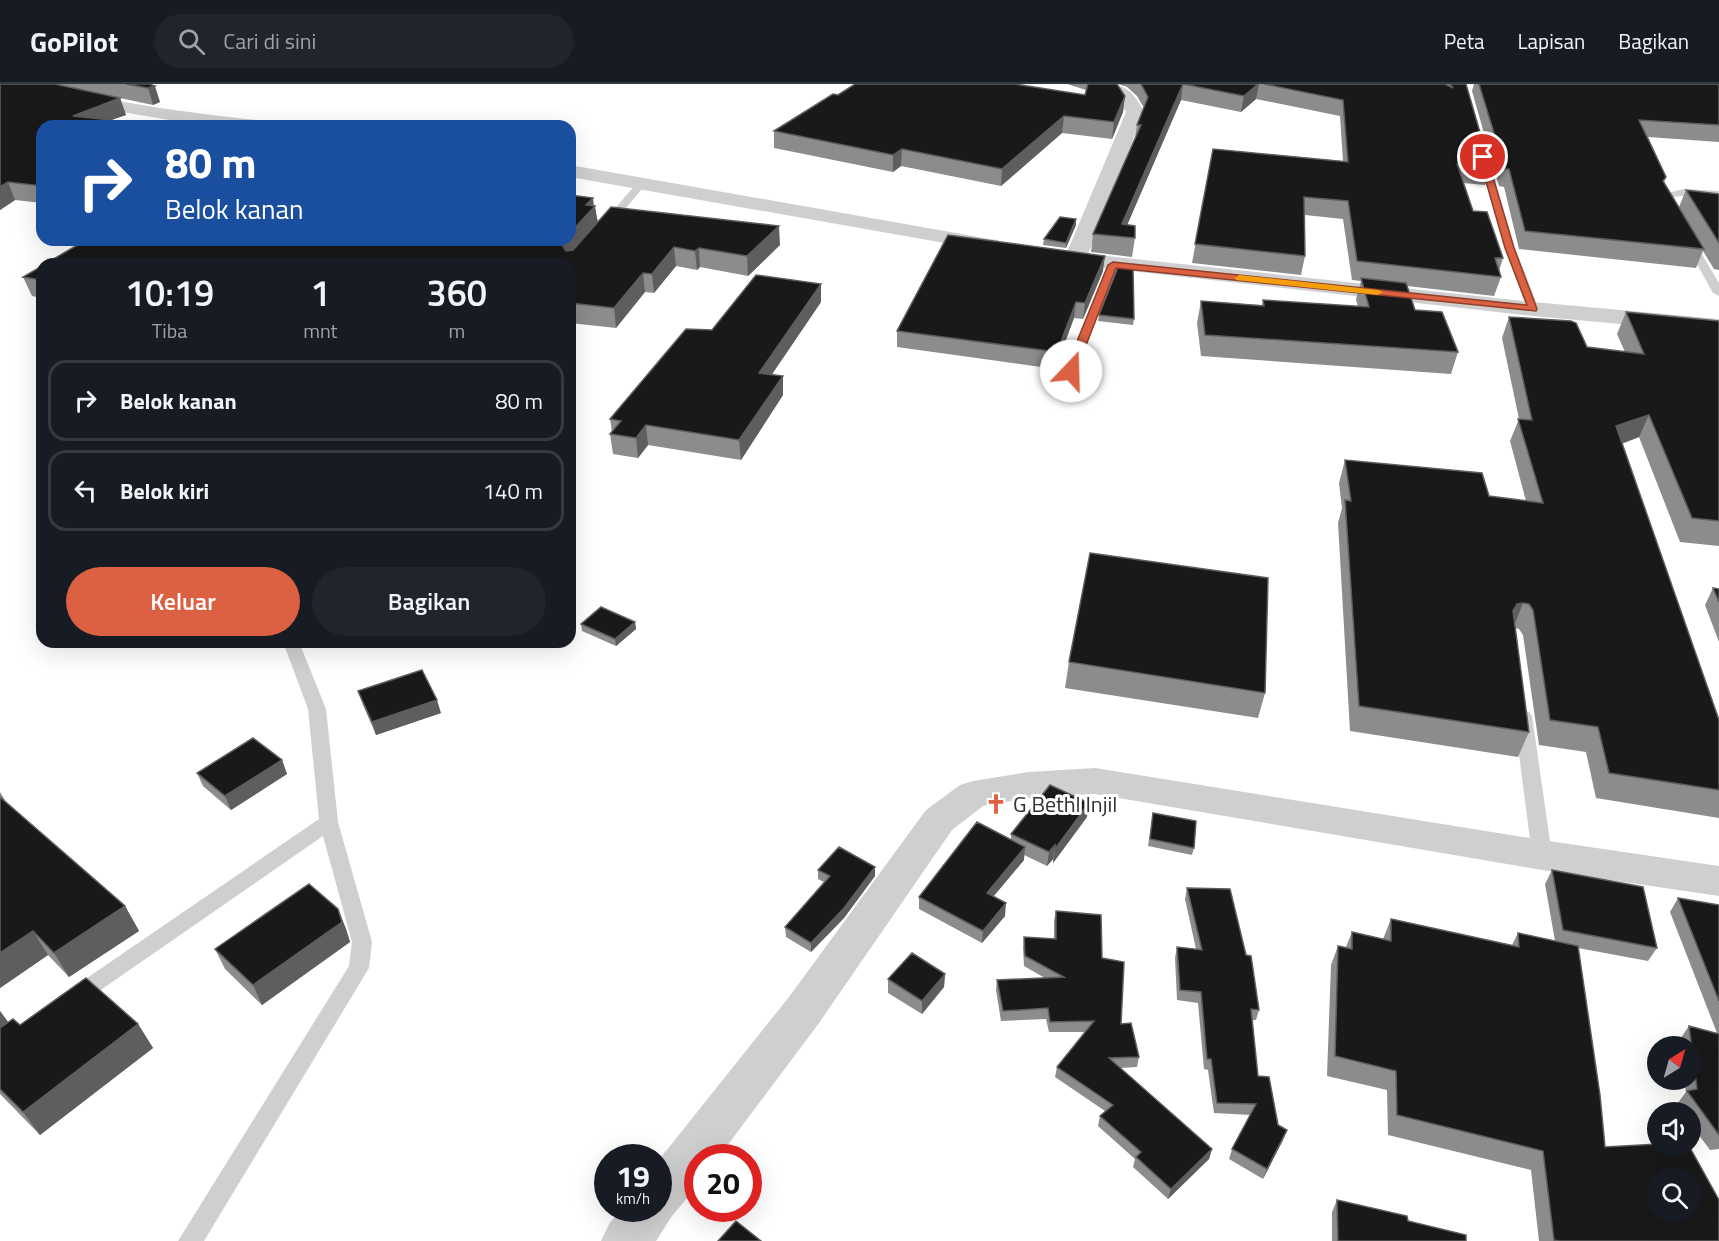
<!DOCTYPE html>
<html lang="id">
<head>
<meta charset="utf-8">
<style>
	body { margin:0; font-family:"Titillium Web",sans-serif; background:#20242c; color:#f1f3f6; height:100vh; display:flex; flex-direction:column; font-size:22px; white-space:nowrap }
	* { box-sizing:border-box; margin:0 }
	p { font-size:20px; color:#9ea1a6 }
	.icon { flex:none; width:33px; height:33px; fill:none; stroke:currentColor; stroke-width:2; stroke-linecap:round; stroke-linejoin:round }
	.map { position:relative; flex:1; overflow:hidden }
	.details { position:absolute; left:36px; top:174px; width:540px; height:390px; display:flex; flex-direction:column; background:#171b24; border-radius:18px; box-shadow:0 6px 24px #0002 }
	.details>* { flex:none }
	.guide { position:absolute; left:36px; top:36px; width:540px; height:126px; border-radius:18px; box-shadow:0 6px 24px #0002; background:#1a4fa0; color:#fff; overflow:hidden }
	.needle { width:39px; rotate:37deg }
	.fabs { position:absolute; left:1647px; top:952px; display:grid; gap:12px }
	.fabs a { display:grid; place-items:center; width:54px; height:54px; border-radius:50%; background:#171b24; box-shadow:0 6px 24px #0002; font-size:30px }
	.speed { position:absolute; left:594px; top:1060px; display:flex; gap:12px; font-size:30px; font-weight:700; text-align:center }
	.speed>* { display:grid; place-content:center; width:78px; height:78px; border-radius:50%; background:#171b24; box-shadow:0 6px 24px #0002; line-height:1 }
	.speed small { font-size:15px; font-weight:400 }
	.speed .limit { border:9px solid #d22; background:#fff; color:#111 }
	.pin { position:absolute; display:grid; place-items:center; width:51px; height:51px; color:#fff; margin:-26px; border:3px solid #fff; border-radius:50%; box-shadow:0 2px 6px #0007 }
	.me { position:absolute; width:66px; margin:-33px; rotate:21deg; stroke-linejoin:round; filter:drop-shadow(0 0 4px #0008) }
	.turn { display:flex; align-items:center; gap:21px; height:126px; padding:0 30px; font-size:27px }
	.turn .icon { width:78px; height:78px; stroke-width:2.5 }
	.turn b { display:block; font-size:42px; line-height:51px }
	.eta { display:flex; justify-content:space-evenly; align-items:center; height:102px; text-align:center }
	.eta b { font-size:36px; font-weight:600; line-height:42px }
	.cta { display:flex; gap:12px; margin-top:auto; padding:12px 30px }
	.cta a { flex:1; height:69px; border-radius:36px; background:#db6142; color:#fff; font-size:24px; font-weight:600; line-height:69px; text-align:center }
	.cta a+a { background:#20242c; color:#f1f3f6 }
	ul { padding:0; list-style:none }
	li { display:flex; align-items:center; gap:18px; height:81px; margin:0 12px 9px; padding:0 18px; border:3px solid #363941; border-radius:18px }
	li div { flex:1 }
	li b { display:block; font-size:22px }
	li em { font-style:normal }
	header { display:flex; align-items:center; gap:36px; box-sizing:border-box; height:84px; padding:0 30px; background:#171b24; border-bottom:2px solid #363941 }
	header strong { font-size:28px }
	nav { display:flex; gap:33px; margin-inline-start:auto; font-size:21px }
	.search { width:420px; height:54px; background:#20242c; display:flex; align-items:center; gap:15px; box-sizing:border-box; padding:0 21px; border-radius:33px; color:#9ea1a6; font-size:22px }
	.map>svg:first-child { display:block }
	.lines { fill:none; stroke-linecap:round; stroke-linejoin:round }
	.service { fill:#cfcfcf; fill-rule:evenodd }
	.minor { fill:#cfcfcf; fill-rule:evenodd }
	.wall { fill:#8c8c8c }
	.shaded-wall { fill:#5e5e5e }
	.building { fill:#191919; stroke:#5e5e5e; stroke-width:1.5; fill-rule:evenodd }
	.route { fill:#db6142; stroke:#8e3f2b; stroke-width:1.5 }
	.slow { fill:#f59e0b }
	.labels { text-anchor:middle; stroke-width:6; stroke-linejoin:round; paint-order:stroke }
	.poi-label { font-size:22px; fill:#323232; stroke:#fff; text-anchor:start }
</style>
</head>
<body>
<header>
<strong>GoPilot</strong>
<div class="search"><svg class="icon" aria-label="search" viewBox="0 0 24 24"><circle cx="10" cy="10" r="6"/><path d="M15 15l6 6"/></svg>Cari di sini</div>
<nav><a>Peta</a><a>Lapisan</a><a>Bagikan</a></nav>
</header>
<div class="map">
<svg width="1719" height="1157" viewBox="0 0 1719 1157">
	<rect width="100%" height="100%" fill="#fff"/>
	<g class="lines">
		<!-- service -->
		<path class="service" d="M1479,67L1487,69L1515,164L1539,225L1537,227H1529L1527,225L1505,164L1477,69Z
			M638,98L646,100L611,142H603V138Z
			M1684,105L1719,107V113C1702,111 1685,110 1669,114L1675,125L1666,127L1658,113L1659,111Z
			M1689,154L1694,157L1719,199V212L1713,209L1684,157Z
			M1113,178L1118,181L1076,287L1070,291L1066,290L1064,287L1108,181Z
			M283,558H299L326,625L338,738L372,858L369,884L204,1157H178L349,882L352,858L323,752L82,919L75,922L68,919L64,913L68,907L319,735L308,625Z
			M1523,626L1529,628L1532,632L1552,771L1549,776L1542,778L1535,776L1532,771L1514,632L1517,628Z"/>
		<!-- minor -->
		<path class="minor" d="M16,0C58,0 89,12 130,19C175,27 219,32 264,37L270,38L273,42L199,41L128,29L18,4Z
			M1097,0C1124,0 1131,3 1144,28L1088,170L1533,218L1719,235V249L1533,232L1050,178L1047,173L1050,168H1067L1126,28L1117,14Z
			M570,81L990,155L998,156L1001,161L998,166L990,167L570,93Z
			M1095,684L1542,756L1719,782V812L1542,786L1095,710L1028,714L983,722L952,746L819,939L718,1074H698V1101L672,1132L656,1157H601L609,1140L621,1125H658V1077L789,913L926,726L960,701L973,697L1028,688Z"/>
	</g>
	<!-- wall -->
	<path class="wall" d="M0,0H149L160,18L153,21L101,10L120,14L126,31L111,36L42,42V119L15,116L0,126Z
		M1067,0H1117L1125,12L1123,28L1112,55L1062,49L1001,102L901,82L893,88L774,64V47L838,11H1085L1086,6Z
		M1118,0H1466L1490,83L1485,101L1463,99L1473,127L1503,174L1499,187L1501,193L1494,212L1407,202L1415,226L1458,268L1451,290L1201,272L1197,239L1201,217L1262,221L1263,216L1358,223L1356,215L1361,197L1352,196L1343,135L1305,131V172L1301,191L1192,179L1213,65L1343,77L1340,32L1256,15L1241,28L1181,16L1127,141L1135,154L1132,173L1091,168L1093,150L1135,54L1137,41L1144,24L1137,12L1127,3Z
		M1474,0H1719V58L1648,53L1666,93L1664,98L1679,123L1686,106L1719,110V186L1714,185L1703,167L1696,184L1519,165L1504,103L1499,102L1472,7Z
		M594,121L598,138L780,161L748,192L700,183L697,186L676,182L654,209L645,208L616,244L570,239V180H45Z
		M1076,141L1066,164L1043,161L1044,155Z
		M42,182V214L32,212L23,193Z
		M1103,187L1083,235L1074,234L1055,285L897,263V247Z
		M821,218L772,290L783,311L741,376L648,361L638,374L613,370L610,350L612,348L610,335L712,246Z
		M1626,228L1719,237V462L1680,458L1639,353L1622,360L1719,636V734L1596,714L1586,668L1539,661L1523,551L1519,545L1515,544L1529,648L1518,673L1350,647L1338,439L1342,424L1339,399L1345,376L1489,412L1526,417L1510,357L1519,335L1502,254L1509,233L1587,263L1625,268L1617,250Z
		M1099,231L1134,235L1133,241L1098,237Z
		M1713,504L1719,505V558L1705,521Z
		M635,538L636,545L616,562L582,547L581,540Z
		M1069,578L1265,609L1258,634L1065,604Z
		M358,607L441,629L376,651L363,621Z
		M282,676L287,690L231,726L203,702L197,689Z
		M0,708L6,718L125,822L139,847L69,893L48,871L0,904Z
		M1153,729L1194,764L1192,771L1148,762Z
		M1087,733L1053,779V775L1047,782L1024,771V776L994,812L1005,832L982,859L919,825V813L1011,756V750Z
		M875,783V792L844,834L811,868L786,853L785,843L824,798L818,795V786Z
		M1552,786L1657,864L1648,877L1578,864L1605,1063L1719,1157H1539L1531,1086L1388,1051L1387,1006L1327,992L1331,881L1338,862L1346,863L1352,848L1383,855L1391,835L1512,861L1518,849L1555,857L1545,800Z
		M1187,804L1259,926L1256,936H1252L1258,992L1278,1041L1283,1056L1263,1095L1229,1075L1232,1065L1251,1031L1214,1029L1208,986L1204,985L1198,919L1177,916L1175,874L1177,863L1196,865L1185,815Z
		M1678,814L1719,821V1065L1710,1066L1690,1039V1029H1683L1677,1020L1686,1008L1684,996H1690V963H1681L1680,955L1689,942L1717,949L1670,828Z
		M338,825L346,845L350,858L262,921L225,885L215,865Z
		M1056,827L1102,874L1121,940L1139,973L1137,983L1120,984L1212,1065L1209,1075L1168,1115L1133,1083L1135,1075L1098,1042L1100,1032L1105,1027L1055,993L1057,983L1086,948H1049L1046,935L1001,937L996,906L997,896L1045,894L1024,882L1023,864L1024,853L1054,855V837Z
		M945,890L944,903L922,930L888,909V895Z
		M0,927L8,938L20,941L138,940L153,964L40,1051L0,1010Z
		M1337,1116L1408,1137L1466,1157H1332V1128Z"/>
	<!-- shaded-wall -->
	<path class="shaded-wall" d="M1183,0L1181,16L1122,153V140Z
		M1258,0H1259L1256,15L1241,28L1244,12Z
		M155,2L160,18L153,21L148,4Z
		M1125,12L1123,28L1112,55L1114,38Z
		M120,14L126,31L111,36L113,42H99L73,32Z
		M1064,32L1062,49L1001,102L1002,85Z
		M902,65L901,82L893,88V71Z
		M8,98L15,116L0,126V103Z
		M593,114L594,123L595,122L598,140L564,178L561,159L564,156H570V149L586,121Z
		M1076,135V141L1066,164V159Z
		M779,142L780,161L748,192L747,172Z
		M674,163L676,182L654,209L652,190Z
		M699,164L700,183L697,186L695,167Z
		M1105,172L1103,187L1083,235L1085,219Z
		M189,176L191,180H183Z
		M643,189L645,208L616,244L614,224Z
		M821,200V218L760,308L759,289Z
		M1076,218L1074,234L1055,285L1057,268Z
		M783,292V311L741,376L739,356Z
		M1649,331L1639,353L1606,365L1616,342Z
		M646,341L648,361L638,374L636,354Z
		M1523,519L1513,544V527L1517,520Z
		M635,538L636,545L616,562L615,555Z
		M437,616L441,629L376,651L372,638Z
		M282,676L287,690L231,726L225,712Z
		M1089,719L1087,733L1053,779L1055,765Z
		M1055,761L1053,775L1047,782L1049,768Z
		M1025,763L1024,776L986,821L987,809Z
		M875,783V792L844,834L811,868V859Z
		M1006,819L1005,832L982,859L983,847Z
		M125,822L139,847L69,893L54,869Z
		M338,825L346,845L350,858L262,921L253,901Z
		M33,847L48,871L0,904V869Z
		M945,890L944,903L922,930V917Z
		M0,927L11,942L0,950Z
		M138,940L153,964L40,1051L23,1028Z
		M1287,1046L1283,1056L1263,1095L1267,1085Z
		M1212,1065L1209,1075L1168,1115L1171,1105Z"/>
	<!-- building -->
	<path class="building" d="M0,0H55L120,14L73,32L111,36L99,42H42V102L8,98L0,103Z
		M126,0H149L155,2L148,4Z
		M855,0H1015L1085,11L1088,0H1117L1125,12L1114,38L1064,32L1002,85L902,65L893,71L774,47L833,10L838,11Z
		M1141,0H1258L1244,12L1183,0L1122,140L1135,142V154L1093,150L1141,41H1137L1148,13Z
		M1264,0H1445L1453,4L1450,0H1466L1490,83L1457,80L1473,127L1487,128L1503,174H1495L1501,193L1357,177L1348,117L1304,113L1305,172L1195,160L1213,65L1348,78L1343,16Z
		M1479,0H1719V41L1639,36L1666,93L1663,97L1704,165L1525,147L1509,85H1505Z
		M1686,106L1719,110V159Z
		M570,111L593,114L586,121L595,122L570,149Z
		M611,123L779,142L747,172L699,164L695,167L674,163L652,190L643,189L614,224L570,219V180H218L189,176L183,180H45L86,156H564L561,159L566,167L573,166Z
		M1060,133L1076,135L1066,159L1044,155Z
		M948,151L1105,172L1085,219L1076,218L1057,268L897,247Z
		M42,182V196L23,193Z
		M1118,183L1133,185L1134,235L1099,231Z
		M756,191L821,200L759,289L783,292L739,356L646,341L636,354L610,350L621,337L610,335L686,245L712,246Z
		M1361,194L1406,199L1415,226L1442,228L1458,268L1205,251L1201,217L1264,222L1263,216L1369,223Z
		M1626,228L1719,237V437L1692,434L1649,331L1616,342L1719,636V706L1609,689L1598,643L1550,636L1533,526L1529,520L1523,519L1517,520L1513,527L1529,648L1359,622L1345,416L1351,417L1345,376L1482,389L1489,412L1543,419L1518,335L1532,336L1509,233L1571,237L1576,239L1587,263L1644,270Z
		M1090,469L1268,494L1265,609L1069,578Z
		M1713,504L1719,505V518Z
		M601,523L635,538L615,555L581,540Z
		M422,586L437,616L372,638L358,607Z
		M253,654L282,676L225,712L197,689Z
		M1050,701L1089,719L1055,765V761L1049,768L1011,750Z
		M0,713L125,822L54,869L33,847L0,869Z
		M1153,729L1196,737L1194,764L1150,755Z
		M977,738L1025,763L987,809L1006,819L983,847L919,813Z
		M839,763L875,783L844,824L811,859L785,843L830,792L818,786Z
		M1552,786L1643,803L1657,864L1563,846Z
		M309,800L338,825L342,838L253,901L215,865Z
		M1187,804L1230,805L1246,871L1251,872L1259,926L1251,925L1258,992L1269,993L1278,1041L1287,1046L1267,1085L1232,1065L1256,1020L1217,1019L1211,975H1207L1201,908L1180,906L1177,863L1202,866Z
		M1678,814L1719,821V917Z
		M1056,827L1101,831L1102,874L1124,878L1121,940L1131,939L1139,973L1109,974L1212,1065L1171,1105L1136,1073L1141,1068L1100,1032L1113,1021L1057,983L1094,937L1050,938L1048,924L1003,927L997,896L1064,893L1025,872L1024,853L1056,855Z
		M1391,835L1519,863L1518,849L1578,862L1600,1011L1605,1063L1658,1060V1062H1689L1719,1116V1157H1559L1554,1156L1543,1067L1397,1031L1396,987L1335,972L1338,862L1352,865V848L1391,857ZM1658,1095H1690V1128H1658Z
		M912,869L945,890L922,917L888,895Z
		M86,894L138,940L23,1028L0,1005V944L13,935L20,941Z
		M1689,942L1719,950V1051L1687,1007L1697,1005Z
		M1337,1116L1407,1132L1408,1137L1466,1151V1157H1338Z
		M736,1137L761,1157H718Z"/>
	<!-- route -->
	<path class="route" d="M1483,71L1487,73L1514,164L1537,225L1536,227L1116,184L1076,287L1071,290L1065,287L1108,181L1113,178L1527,221L1505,164L1479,73Z"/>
	<!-- slow -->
	<path class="slow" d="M1239,191L1378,206L1383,208L1378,211L1236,196L1235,194Z"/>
	<!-- icons -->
	<defs>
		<g id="church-bare" transform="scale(1.62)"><path d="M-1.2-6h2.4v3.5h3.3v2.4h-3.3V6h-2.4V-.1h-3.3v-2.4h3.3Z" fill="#db6142" stroke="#fff" stroke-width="2.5" paint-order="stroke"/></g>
	</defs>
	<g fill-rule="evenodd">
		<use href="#church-bare" x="996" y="720"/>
	</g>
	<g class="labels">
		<!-- poi labels -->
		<g class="poi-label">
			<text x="1013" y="728">G Bethl Injil</text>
		</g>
	</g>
</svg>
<div class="fabs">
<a><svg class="needle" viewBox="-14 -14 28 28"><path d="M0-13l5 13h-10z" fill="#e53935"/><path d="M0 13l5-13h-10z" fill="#9ea1a6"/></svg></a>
<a><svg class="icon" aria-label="sound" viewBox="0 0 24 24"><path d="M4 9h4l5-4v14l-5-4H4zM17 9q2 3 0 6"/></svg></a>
<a><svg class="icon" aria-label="search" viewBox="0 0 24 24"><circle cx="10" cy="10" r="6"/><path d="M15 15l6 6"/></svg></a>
</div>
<div class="speed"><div>19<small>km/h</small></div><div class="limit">20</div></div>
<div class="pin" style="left:1483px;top:73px;background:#d93025"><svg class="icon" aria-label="arrive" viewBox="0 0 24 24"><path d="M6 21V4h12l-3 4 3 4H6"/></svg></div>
<svg class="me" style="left:1071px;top:287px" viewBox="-20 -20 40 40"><circle r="19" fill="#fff"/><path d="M0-13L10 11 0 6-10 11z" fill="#db6142"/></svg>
<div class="guide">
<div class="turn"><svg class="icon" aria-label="right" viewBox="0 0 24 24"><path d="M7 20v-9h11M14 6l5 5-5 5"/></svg><div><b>80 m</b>Belok kanan</div></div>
</div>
<section class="details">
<div class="eta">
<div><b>10:19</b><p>Tiba</p></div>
<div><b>1</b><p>mnt</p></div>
<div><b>360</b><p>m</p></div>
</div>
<ul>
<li><svg class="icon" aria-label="right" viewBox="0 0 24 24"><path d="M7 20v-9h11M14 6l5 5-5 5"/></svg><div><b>Belok kanan</b></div><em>80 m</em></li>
<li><svg class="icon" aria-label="left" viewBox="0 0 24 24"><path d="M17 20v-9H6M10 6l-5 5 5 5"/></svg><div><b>Belok kiri</b></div><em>140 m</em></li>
</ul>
<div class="cta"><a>Keluar</a><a>Bagikan</a></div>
</section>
</div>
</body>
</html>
